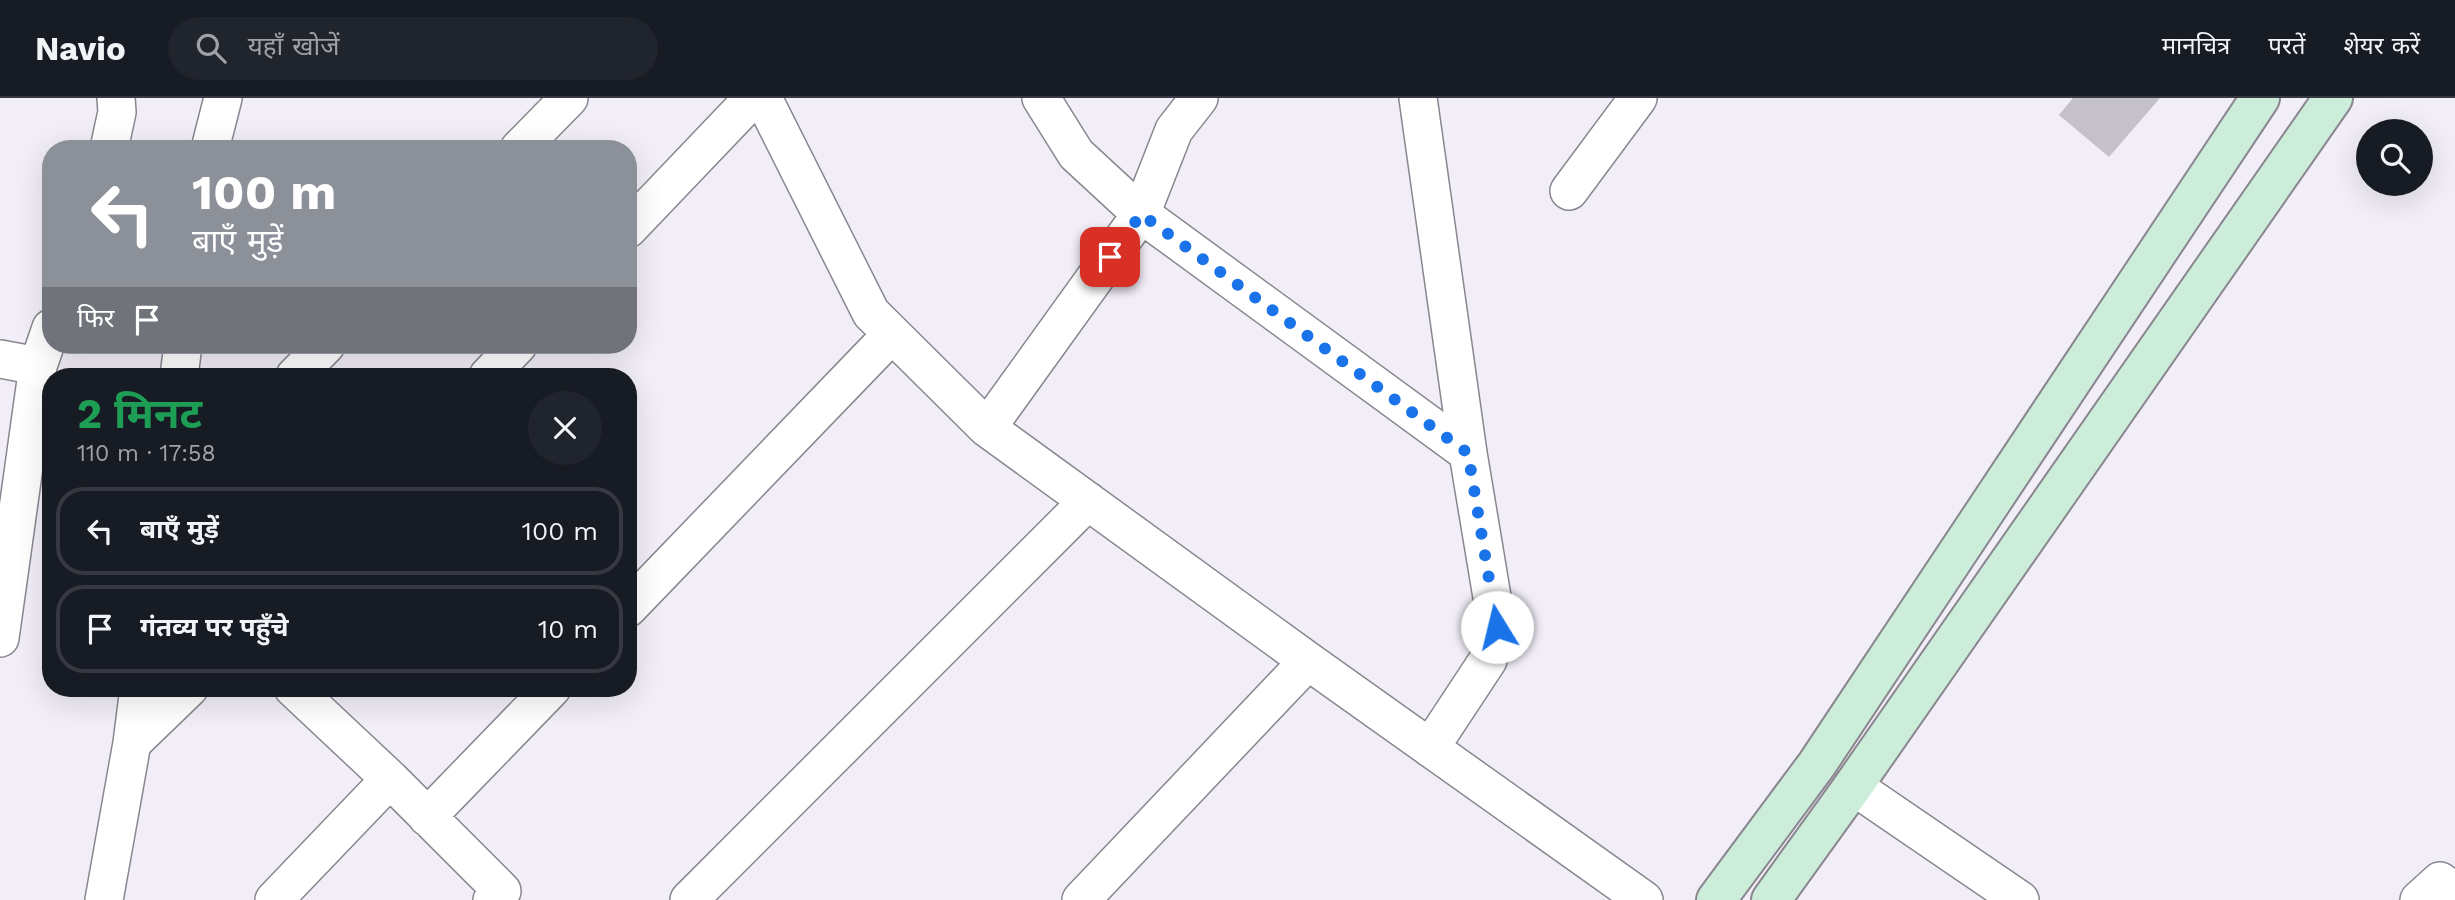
<!DOCTYPE html>
<html lang="hi">
<head>
<meta charset="utf-8">
<style>
	body { margin:0; font-family:"Work Sans","Noto Sans Devanagari",sans-serif; background:#20242c; color:#f1f3f6; height:100vh; display:flex; flex-direction:column; font-size:26px; white-space:nowrap }
	* { box-sizing:border-box; margin:0 }
	p { font-size:23px; color:#9ea1a6 }
	.icon { flex:none; width:38px; height:38px; fill:none; stroke:currentColor; stroke-width:2; stroke-linecap:round; stroke-linejoin:round }
	.map { position:relative; flex:1; overflow:hidden }
	.details { position:absolute; left:42px; top:270px; width:595px; height:329px; display:flex; flex-direction:column; background:#171b24; border-radius:28px; box-shadow:0 7px 28px #0002 }
	.details>* { flex:none }
	.guide { position:absolute; left:42px; top:42px; width:595px; height:214px; border-radius:28px; box-shadow:0 7px 28px #0002; background:#8c9099; color:#fff; overflow:hidden }
	.fabs { position:absolute; left:2356px; top:21px; display:grid; gap:14px }
	.fabs a { display:grid; place-items:center; width:77px; height:77px; border-radius:50%; background:#171b24; box-shadow:0 7px 28px #0002; font-size:35px }
	.pin { position:absolute; display:grid; place-items:center; width:60px; height:60px; color:#fff; margin:-30px; border-radius:14px; box-shadow:0 4px 10px #0006 }
	.me { position:absolute; width:77px; margin:-38px; rotate:351deg; stroke-linejoin:round; filter:drop-shadow(0 0 5px #0008) }
	.turn { display:flex; align-items:center; gap:24px; height:147px; padding:0 35px; font-size:32px }
	.turn .icon { width:91px; height:91px; stroke-width:2.5 }
	.turn b { display:block; font-size:49px; line-height:60px }
	.then { display:flex; align-items:center; height:66px; padding:0 35px; background:#0003; gap:14px; font-size:26px }
	.round { display:grid; place-items:center; flex:none; width:74px; height:74px; border-radius:37px; background:#20242c }
	.overview { display:flex; align-items:center; justify-content:space-between; height:119px; padding:0 35px }
	h1 { font-size:42px; font-weight:700; line-height:52px; color:#1e9e55 }
	ul { padding:0; list-style:none }
	li { display:flex; align-items:center; gap:21px; height:88px; margin:0 14px 10px; padding:0 21px; border:4px solid #363941; border-radius:28px }
	li div { flex:1 }
	li b { display:block; font-size:26px }
	li em { font-style:normal }
	header { display:flex; align-items:center; gap:42px; box-sizing:border-box; height:98px; padding:0 35px; background:#171b24; border-bottom:2px solid #363941 }
	header strong { font-size:33px }
	nav { display:flex; gap:38px; margin-inline-start:auto; font-size:24px }
	.search { width:490px; height:63px; background:#20242c; display:flex; align-items:center; gap:18px; box-sizing:border-box; padding:0 24px; border-radius:38px; color:#9ea1a6; font-size:26px }
	.map>svg:first-child { display:block }
	.building { fill:#c5c1ca }
	.lines { fill:none; stroke-linecap:round; stroke-linejoin:round }
	.minor-casing { stroke:#8a868f; stroke-width:40 }
	.secondary-casing { stroke:#8a868f; stroke-width:42 }
	.minor { stroke:#fff; stroke-width:37 }
	.secondary { stroke:#cbedd9; stroke-width:38 }
	.route { stroke:#1a73e8; stroke-width:12; stroke-dasharray:0 21.6 }
</style>
</head>
<body>
<header>
<strong>Navio</strong>
<div class="search"><svg class="icon" aria-label="search" viewBox="0 0 24 24"><circle cx="10" cy="10" r="6"/><path d="M15 15l6 6"/></svg>यहाँ खोजें</div>
<nav><a>मानचित्र</a><a>परतें</a><a>शेयर करें</a></nav>
</header>
<div class="map">
<svg width="2455" height="802" viewBox="0 0 2455 802">
	<rect width="100%" height="100%" fill="#f2eef8"/>
	<!-- building -->
	<path class="building" d="M2073,0H2160L2109,59L2059,17Z"/>
	<g class="lines">
		<!-- minor casing -->
		<g class="minor-casing">
			<path id="minor" d="M763,0L871,215L987,330L1308,563L1644,802
				M1041,0L1076,56L1141,116L1468,355
				M1418,0L1468,355L1497,529L1488,562L1430,650
				M109,51L117,14L116,0
				M210,51L223,0
				M519,51L569,0
				M1569,93L1638,0
				M628,131L753,0
				M0,261L38,268
				M179,278L183,247
				M295,278L326,247
				M488,278L518,247
				M987,330L1141,116L1174,32L1199,0
				M628,510L892,236
				M0,540L38,268L51,230
				M293,590L390,681L502,793L492,802
				M132,645L189,590
				M1853,688L2020,802
				M427,719L552,590
				M104,802L132,645L139,590
				M274,802L390,681
				M689,802L1088,403
				M1081,802L1308,563
				M2419,802L2440,783L2455,794"/>
		</g>
		<!-- secondary casing -->
		<g class="secondary-casing">
			<path id="secondary" d="M1716,802L1817,666L2260,0
				M1771,802L1851,691L2333,0"/>
		</g>
		<!-- minor -->
		<use href="#minor" class="minor"/>
		<!-- secondary -->
		<use href="#secondary" class="secondary"/>
	</g>
	<g class="lines">
		<!-- route -->
		<path class="route" d="M1110,159L1141,116L1468,355L1497,529"/>
	</g>
</svg>
<div class="fabs">
<a><svg class="icon" aria-label="search" viewBox="0 0 24 24"><circle cx="10" cy="10" r="6"/><path d="M15 15l6 6"/></svg></a>
</div>
<div class="pin" style="left:1110px;top:159px;background:#d93025"><svg class="icon" aria-label="arrive" viewBox="0 0 24 24"><path d="M6 21V4h12l-3 4 3 4H6"/></svg></div>
<svg class="me" style="left:1497px;top:529px" viewBox="-20 -20 40 40"><circle r="19" fill="#fff"/><path d="M0-13L10 11 0 6-10 11z" fill="#1a73e8"/></svg>
<div class="guide">
<div class="turn"><svg class="icon" aria-label="left" viewBox="0 0 24 24"><path d="M17 20v-9H6M10 6l-5 5 5 5"/></svg><div><b>100 m</b>बाएँ मुड़ें</div></div>
<div class="then">फिर<svg class="icon" aria-label="arrive" viewBox="0 0 24 24"><path d="M6 21V4h12l-3 4 3 4H6"/></svg></div>
</div>
<section class="details">
<div class="overview"><div><h1>2 मिनट</h1><p>110 m · 17:58</p></div><a class="round"><svg class="icon" aria-label="close" viewBox="0 0 24 24"><path d="M6 6l12 12M18 6L6 18"/></svg></a></div>
<ul>
<li><svg class="icon" aria-label="left" viewBox="0 0 24 24"><path d="M17 20v-9H6M10 6l-5 5 5 5"/></svg><div><b>बाएँ मुड़ें</b></div><em>100 m</em></li>
<li><svg class="icon" aria-label="arrive" viewBox="0 0 24 24"><path d="M6 21V4h12l-3 4 3 4H6"/></svg><div><b>गंतव्य पर पहुँचे</b></div><em>10 m</em></li>
</ul>
</section>
</div>
</body>
</html>
